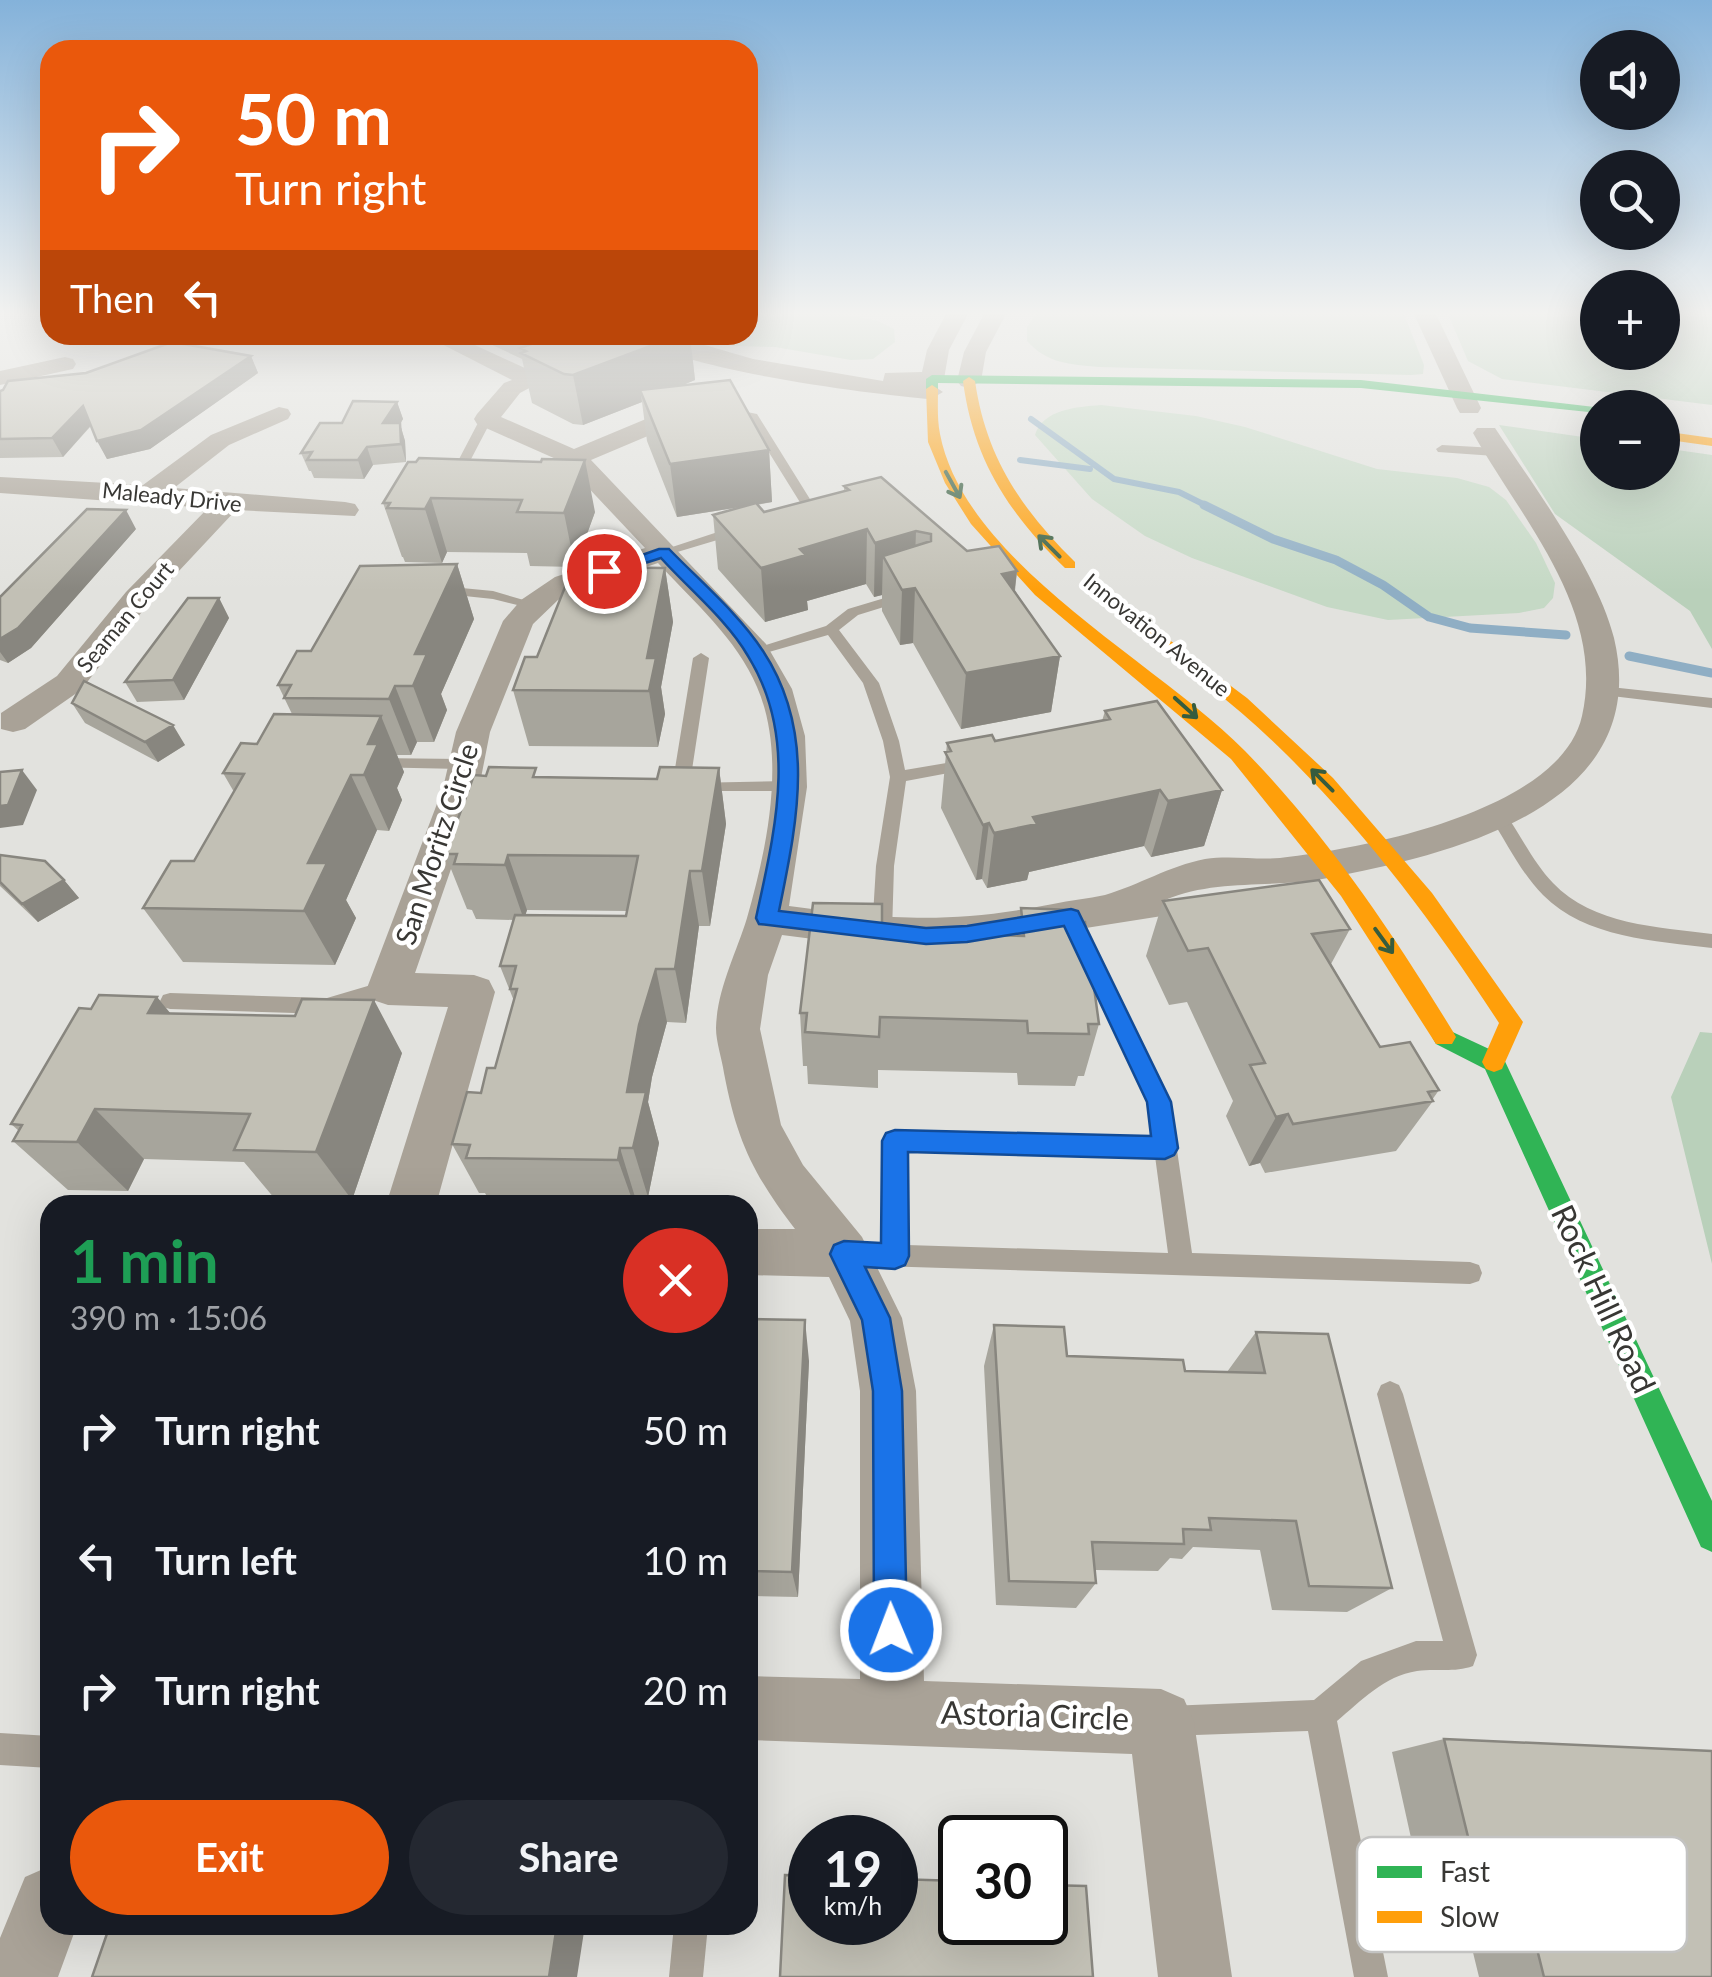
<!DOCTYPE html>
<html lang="en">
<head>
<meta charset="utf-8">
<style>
	body { margin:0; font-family:Lato,sans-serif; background:#242831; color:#f1f3f6; height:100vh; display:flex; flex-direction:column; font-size:38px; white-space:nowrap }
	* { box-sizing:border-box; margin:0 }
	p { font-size:32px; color:#9ea1a6 }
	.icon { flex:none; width:55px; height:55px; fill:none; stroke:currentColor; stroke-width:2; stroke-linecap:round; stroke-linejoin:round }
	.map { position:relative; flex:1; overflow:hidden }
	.details { position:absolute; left:40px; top:1195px; width:718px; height:740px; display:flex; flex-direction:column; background:#171b24; border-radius:30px; box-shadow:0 10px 40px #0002 }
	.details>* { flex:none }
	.guide { position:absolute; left:40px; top:40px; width:718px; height:305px; border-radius:30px; box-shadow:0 10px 40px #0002; background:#ea580c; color:#fff; overflow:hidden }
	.buttons { position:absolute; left:1580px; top:30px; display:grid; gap:20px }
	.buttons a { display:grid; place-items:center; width:100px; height:100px; border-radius:50%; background:#171b24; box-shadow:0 10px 40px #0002; font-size:50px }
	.speed { position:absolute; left:788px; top:1815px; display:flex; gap:20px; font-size:50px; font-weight:700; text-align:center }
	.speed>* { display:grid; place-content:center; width:130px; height:130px; border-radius:50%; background:#171b24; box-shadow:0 10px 40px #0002; line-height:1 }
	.speed small { font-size:25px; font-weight:400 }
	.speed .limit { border:5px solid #111; border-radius:15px; background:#fff; color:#111 }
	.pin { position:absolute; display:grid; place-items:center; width:85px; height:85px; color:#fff; margin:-42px; border:5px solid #fff; border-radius:50%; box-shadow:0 2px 10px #0007 }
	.me { position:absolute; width:110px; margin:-55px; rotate:359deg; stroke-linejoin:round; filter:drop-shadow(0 0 8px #0008) }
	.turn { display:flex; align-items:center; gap:35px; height:210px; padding:0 30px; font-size:45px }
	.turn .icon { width:130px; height:130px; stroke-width:2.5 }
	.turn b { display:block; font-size:70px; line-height:85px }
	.then { display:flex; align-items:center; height:95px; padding:0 30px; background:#0003; gap:20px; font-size:38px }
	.round { display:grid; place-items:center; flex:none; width:105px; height:105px; border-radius:52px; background:#242831 }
	.summary { display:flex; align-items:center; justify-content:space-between; height:170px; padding:0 30px }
	h1 { font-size:60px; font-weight:700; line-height:75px; color:#1e9e55 }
	.cta { display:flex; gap:20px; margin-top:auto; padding:20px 30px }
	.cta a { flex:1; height:115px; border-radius:60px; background:#ea580c; color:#fff; font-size:40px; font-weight:700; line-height:115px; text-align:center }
	.cta a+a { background:#242831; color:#f1f3f6 }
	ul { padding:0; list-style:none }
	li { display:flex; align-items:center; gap:30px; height:130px; padding:0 30px }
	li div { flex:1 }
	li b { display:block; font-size:38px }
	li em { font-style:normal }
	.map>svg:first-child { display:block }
	.green { fill:#c5d9c5 }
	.forest { fill:#b9d0ba }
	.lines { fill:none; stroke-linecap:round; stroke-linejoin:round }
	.stream-far1 { stroke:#8faec4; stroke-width:6 }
	.stream { stroke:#8faec4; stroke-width:9 }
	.lane { fill:#a9a297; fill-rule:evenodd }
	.street { fill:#a9a297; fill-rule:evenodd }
	.fast { fill:#30b455; fill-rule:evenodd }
	.slow { fill:#ff9f0a; fill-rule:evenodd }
	.wall { fill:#a7a59c; fill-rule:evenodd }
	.shaded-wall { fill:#88867f }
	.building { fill:#c2c0b5; stroke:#88867f; stroke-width:2.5 }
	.oneway { stroke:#365c3e }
	.route { fill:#1a73e8; stroke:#114b97; stroke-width:2.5 }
	.labels { text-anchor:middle; stroke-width:9; stroke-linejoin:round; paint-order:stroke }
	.far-street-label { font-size:22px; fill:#383734; stroke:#fff }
	.street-label { font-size:28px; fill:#383734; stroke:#fff }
	.near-street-label { font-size:32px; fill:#383734; stroke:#fff }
	.key { fill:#fff; stroke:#c3c3c2; stroke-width:2.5 }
	.key-label { font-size:28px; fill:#383734 }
</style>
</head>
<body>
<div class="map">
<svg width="1712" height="1977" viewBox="0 0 1712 1977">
	<rect width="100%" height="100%" fill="#e2e2de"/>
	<!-- green -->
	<path class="green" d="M1101,405L1196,416L1245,427L1377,469L1457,478L1489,487L1506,500L1536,543L1555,583L1553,598L1544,608L1519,613L1388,620L1327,607L1192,558L1145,536L1092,499L1035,435C1043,409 1077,407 1101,405Z"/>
	<!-- forest -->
	<path class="forest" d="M748,314H842L878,321L894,329L895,342L873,359L851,360L775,347L734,346L696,335H748Z
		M1036,314H1404L1424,365L1423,374L1411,375L1099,367C1069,364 1048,364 1027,341V327Z
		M1448,314H1597L1598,352H1662L1663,314H1712V405L1502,379L1468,361Z
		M1499,425L1597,439L1598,472H1662L1663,448L1712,455V649L1690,611L1555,514Z
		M1700,1032L1712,1033V1264L1671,1097Z"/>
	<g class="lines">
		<!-- stream-far1 -->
		<path class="stream-far1" d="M1031,419L1114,479L1179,492L1209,507
			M1020,460L1090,469"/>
		<!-- stream -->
		<path class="stream" d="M1204,505L1273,539L1336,560L1383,585L1429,617L1470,628L1566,635
			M1629,656L1712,673"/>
		<!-- lane -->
		<path class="lane" d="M404,335H425L464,345L459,348Z
			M747,412L757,414L818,512L817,515L806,512L745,414Z
			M486,416L492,419L458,484L448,487L446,484L480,419Z
			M1442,445L1495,448L1501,452L1495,456L1438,452L1436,449Z
			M739,525L746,529L744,532L664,556L657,552Z
			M441,586L493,591L541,605L534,609L493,599L436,593V587Z
			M908,591L913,592V598L858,615L839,630L879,683L899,741L905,770L970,759L978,764L970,769L906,781L894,866L892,932L882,939L872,932L876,866L890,777L883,741L863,683L828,635L755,656L747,651L826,626L848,609Z
			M701,653L709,658L690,783L789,781L798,787L795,791H675L672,787L693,658Z
			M1601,686L1712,698V708L1595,694V688Z
			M373,758L461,759L469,764L461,769L367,767V759Z
			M1499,811L1505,813C1521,836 1534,863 1553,883C1593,925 1658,927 1712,934V948C1656,941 1585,938 1543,895C1521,873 1507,843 1490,817Z
			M1078,926L1088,933L1170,1102L1192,1253L1470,1262L1479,1265L1482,1273L1479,1281L1470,1284L846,1265L838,1262L834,1254L838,1246L846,1243L883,1244L884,1141L887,1134L895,1131L1153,1137L1148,1102L1068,933ZM906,1151L1155,1156L1168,1253L907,1245Z
			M388,980L395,983L398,988L395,993L327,1014L170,1009L163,1007L160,1001L163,995L170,993L327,998Z
			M1390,1381L1399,1385L1403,1394L1477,1655L1473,1666C1454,1673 1436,1668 1417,1671C1384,1676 1361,1701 1337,1721L1388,1977H1354L1308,1731L1168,1736L1157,1732L1153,1721L1157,1710L1168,1706L1314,1700L1361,1661L1416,1641H1443L1377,1394L1381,1385Z
			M0,1733L50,1736V1768L0,1765Z
			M674,1925H708L703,1977H669Z"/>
		<!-- street -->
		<path class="street" d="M946,314H968L949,350L944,379L934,386L943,392L931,399C877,395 670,369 637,335H670L753,359L883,381L885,373L922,372L927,350Z
			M984,314H1006L986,352L981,381L969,388L961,386L957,381L964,352Z
			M1414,314H1436L1481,408L1478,413H1460L1457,408Z
			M424,335H453L540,375L544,380L520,393L501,417L574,449L689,401L698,399L710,406L707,411L591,460L766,644L792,689L805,736L807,787L789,906C891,920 952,924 1053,904C1070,900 1088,899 1105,895C1139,885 1169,866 1205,859C1230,855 1255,860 1280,858C1363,849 1561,811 1582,716C1606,610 1521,519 1473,433L1477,428H1495C1534,486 1597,571 1614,638C1654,807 1452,854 1328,878C1273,889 1217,878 1165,900L1168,906L1162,916L941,951L891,949L782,935L768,975L760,1029L781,1125L803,1165L862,1237L902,1318L916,1391L924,1681L1161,1689L1184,1699L1194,1722L1232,1977H1158L1132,1754L748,1740V1676L860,1679V1391L850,1321L829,1277L748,1275V1229H795C753,1174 737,1141 724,1073C722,1059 716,1042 716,1028C717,989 736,954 747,918C767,848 787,756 757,687C737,639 693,601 658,563L576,590L558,600L533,624L490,732L479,788L415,973L474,975L489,980L495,992L436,1205H386L448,1007L388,1005L373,1000L367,988L443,788L456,732L503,621L521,600L555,577L645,548L565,463L477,424L474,419L477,414L504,383L512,380Z
			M65,357L73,359L76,364L73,369L0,385V371Z
			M279,407L288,409L291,414L288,419L229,445L174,488L345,502L355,504L359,510L355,516L236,510L148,604L81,690L25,729L13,732L1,729V713L57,676L126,592L208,508L0,493V477L143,485L211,435Z
			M50,1866V1925H77L58,1977H0V1938L25,1877Z"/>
		<!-- fast -->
		<path class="fast" d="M932,375L1361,380L1603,408H1598V413L1361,388L938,383V389L932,393L926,389V379Z
			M1444,1028L1502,1055L1712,1501V1552L1701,1547L1485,1069L1436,1044L1432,1037L1436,1030Z"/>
		<!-- slow -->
		<path class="slow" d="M969,377L975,381C986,457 1021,509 1075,562V568H1065C1009,514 973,459 963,381Z
			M932,385L938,389C938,404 937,419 940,434C965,564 1159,663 1245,751C1326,834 1392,932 1452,1030L1456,1037L1452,1044H1436L1341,896L1231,759L1035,595L971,524L945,483L928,442L926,389Z
			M1662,431L1712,438V446L1662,439Z
			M1152,627L1247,698L1333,778L1432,893L1523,1022L1502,1069L1494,1072L1486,1069L1482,1062L1499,1023C1436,926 1368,835 1286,754C1243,711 1194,674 1146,636L1144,632Z"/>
	</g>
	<!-- wall -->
	<path class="wall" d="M471,335H690L695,380L683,385L769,450L772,502L757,505L764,512L844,491V486L967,551L1017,571L1015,591L1060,656L1051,712L961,729L913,643L900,645L882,611V595L874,597L866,584L807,601L808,610L765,622L718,569L713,515L741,507L677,517L647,441L642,402L583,425L573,424L532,403L522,359Z
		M251,356L258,373L150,449L107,459L91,426L63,457L0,458V391Z
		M397,402L403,419L400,424L405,441L406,462L373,465L364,479L314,478L311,471H309L301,453L342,423Z
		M408,462L595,512L575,567L530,566L527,553L447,552L442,563L405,562L403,557H402L383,503Z
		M136,529L31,648L8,663L0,660V597Z
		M457,564L474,619L441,694L447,710L434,742H417L411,755H397L404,772L397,788L402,800L389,831L377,830L346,900L356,918L335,965L183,962L143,908L194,861L234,792L223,773L292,714L278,685L311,651Z
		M665,568L673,622L661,687L665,714L658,747L529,746L513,690L537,657Z
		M219,598L229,618L184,700L137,702L125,682Z
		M72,703L185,745L158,762L85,723Z
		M1105,711L1222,790L1204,846L1151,857L1144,846L1029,872L1027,880L987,888L982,879L976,880L941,808L947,743L995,741L1102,721Z
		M719,768L726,824L710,926H699L686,1023L667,1022L652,1077L648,1102L659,1143L648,1197H635L634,1205H492L485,1193H479L452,1144L495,1068L514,1001L500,966L514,920L476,919L472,910L467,909L445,854L538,777L657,779ZM527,910L627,911L626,916L525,915Z
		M0,855L64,880L79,898L38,922L0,886Z
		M1163,901L1350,929L1331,964L1380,1047L1439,1090L1432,1100L1433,1101L1396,1151L1265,1173L1260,1163L1249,1166L1226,1116L1233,1101L1187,1002L1169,1005L1146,956Z
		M1021,908L1075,922L1099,1024L1084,1076H1078L1075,1086L1018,1085L1017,1073L878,1070V1088L808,1084L807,1066H803L800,1013L882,932L1016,936Z
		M157,997L171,1014L402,1053L352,1200L275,1199L244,1162L144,1159L128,1191L68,1190L13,1141L19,1131L11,1124L91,1009Z
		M748,1319L809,1361L798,1597L748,1596Z
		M994,1325L1067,1356L1185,1371L1227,1372L1256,1332L1392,1588L1347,1612L1272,1610L1260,1550L1193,1547L1182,1559L1170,1558L1158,1571L1095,1570L1096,1583L1076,1608L996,1605L984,1366Z
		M1444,1739L1712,1977H1479L1468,1932L1458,1931L1441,1857L1415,1856L1392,1752Z"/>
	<!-- shaded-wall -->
	<path class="shaded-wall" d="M536,335H551L557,364L542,363Z
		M680,335H690L695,380L644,401L640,390L642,402L583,425L573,375Z
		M251,356L258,373L150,449L107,459L97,441Z
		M397,402L403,419L400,424L405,441L406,462L401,444L383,423Z
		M83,406L92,424L63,457L52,438Z
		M367,447L373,465L364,479L358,460Z
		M769,450L772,502L677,517L670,464Z
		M585,460L595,512L575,567L564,513Z
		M431,498L447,552L442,563L425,509Z
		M126,510L136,529L31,648L8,663L0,652V639Z
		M867,529L866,584L807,601L808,610L765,622L761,568L800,549Z
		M916,531L914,585L883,556L882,595L874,597L875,543Z
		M457,564L474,619L441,694L447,710L434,742L413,686L415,654Z
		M665,568L673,622L661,687L665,714L658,747L649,691L647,658Z
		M1017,571L1010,626L1002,574Z
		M915,588L913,643L900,645L902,590Z
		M219,598L229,618L184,700L173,680Z
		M1060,656L1051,712L961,729L966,673Z
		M395,686L417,742L411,755L389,699Z
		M381,716L404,772L397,788L402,800L389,831L364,775L368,744Z
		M173,725L185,745L158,762L145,742Z
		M719,768L726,824L710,926L702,871Z
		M22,770L37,790L23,825L0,828V806Z
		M351,775L377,830L346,900L356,918L335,965L304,911L308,863Z
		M1160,790L1144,846L1029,872L1027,880L987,888L994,833L1033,817Z
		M1222,790L1204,846L1151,857L1168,801Z
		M989,823L982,879L976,880L983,825Z
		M508,855L527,910L524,920L505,865Z
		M690,871L699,926L686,1023L675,969Z
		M64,880L79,898L38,922L22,904Z
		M656,969L667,1022L652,1077L648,1102L659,1143L648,1197L633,1148L627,1092L639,1025Z
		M157,997L199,1049L148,1013Z
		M374,1000L402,1053L352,1200L316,1152Z
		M95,1109L144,1159L128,1191L77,1142Z
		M1288,1114L1260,1163L1249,1166L1276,1117Z
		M620,1148L635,1197L634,1205L618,1160Z
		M805,1320L809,1361L798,1597L792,1572Z
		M557,1925H585L577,1977H549Z"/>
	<!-- building -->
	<path class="building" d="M556,335H680L573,375L564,374L521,353L526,351L520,348Z
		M172,342L251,356L141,430L97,441L83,406L52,438L0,439V391L3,390L8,381L86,373Z
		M730,380L769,450L670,464L640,390Z
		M353,401L397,402L383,423H400L401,444L367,447L358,460H307L312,452L301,453L320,423H342Z
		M419,458L541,462L542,459L585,460L564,513L517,512L522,500L431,498L425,509L387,508L390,503H383L408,462H416Z
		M881,477L967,551L999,546L1017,571L1002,574L1060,656L966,673L915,588L902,590L883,556L931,541V534L916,531L875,543L867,529L800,549L806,555L761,568L713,515L756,503L764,512L849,490L844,486Z
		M87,509L126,510L18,628L0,639V597Z
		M457,564L415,654H427L413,686H395L389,699L284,698L291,685H278L297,651H311L360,566Z
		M573,567L665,568L647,658H656L649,691L513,690L525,657H537Z
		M188,598H219L173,680L125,682Z
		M84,681L173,725L145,742L72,703Z
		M1157,701L1222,790L1168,801L1160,790L1033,817L1037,824L994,833L989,823L983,825L945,752L951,751L947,743L992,735L995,741L1110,719L1105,711Z
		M274,714L381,716L368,744H378L364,775H351L308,863H327L304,911L143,908L171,861H194L244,774L223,773L241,743L257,744Z
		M489,767L536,768L533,777L657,779L660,767L719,768L702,871H690L675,969H656L639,1025L627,1092H646L633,1148H620L618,1160L466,1158L470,1145L452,1144L467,1092L481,1093L487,1068H495L517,989H510L516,966H500L515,915L626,916L638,856L508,855L505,865L454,864L457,854H445L474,775L486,776Z
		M22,770L8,805L0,806V772Z
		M0,855L45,861L64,880L22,904L0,882Z
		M1319,880L1350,929L1312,934L1380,1047L1410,1042L1439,1090L1428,1092L1433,1101L1293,1124L1288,1114L1276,1117L1250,1065L1265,1063L1208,948L1188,951L1163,901Z
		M813,903L882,904V932L1024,936L1021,908L1073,910L1075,922H1085L1099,1024H1088L1089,1034L1028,1033L1027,1021L880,1017L879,1037L805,1032L807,1013H800Z
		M99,995L157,997L148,1013L295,1016L302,999L374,1000L316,1152L234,1150L250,1114L95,1109L77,1142L13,1141L22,1125L11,1124L79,1008L91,1009Z
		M748,1319L805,1320L792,1572L748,1571Z
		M994,1325L1064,1327L1067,1356L1183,1360L1185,1371L1265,1373L1256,1332L1328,1334L1392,1588L1309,1586L1296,1521L1209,1518L1211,1530L1183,1529L1184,1544L1092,1542L1096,1583L1009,1581Z
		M1444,1739L1712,1751V1977H1544L1534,1937L1523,1936L1501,1855L1472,1853Z
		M785,1875L810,1876V1922H895V1879L960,1881V1922H1045V1885L1086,1886L1093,1977H780Z
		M110,1925H557L549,1977H92Z"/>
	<!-- one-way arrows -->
	<defs><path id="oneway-shaft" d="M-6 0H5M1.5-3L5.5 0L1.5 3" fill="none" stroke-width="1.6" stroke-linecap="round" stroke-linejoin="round" transform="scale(2.5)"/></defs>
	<g class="oneway">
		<use href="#oneway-shaft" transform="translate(953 485) rotate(61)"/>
		<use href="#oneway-shaft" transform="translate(1049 546) rotate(-135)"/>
		<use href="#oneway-shaft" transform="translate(1186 708) rotate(42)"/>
		<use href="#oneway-shaft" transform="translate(1322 780) rotate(-135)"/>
		<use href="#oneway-shaft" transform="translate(1384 941) rotate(54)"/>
	</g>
	<!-- sky -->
	<linearGradient id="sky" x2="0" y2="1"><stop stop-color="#84b2da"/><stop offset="0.53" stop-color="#f2f2f0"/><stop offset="1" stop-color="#f2f2f0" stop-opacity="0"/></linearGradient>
	<rect width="1712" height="591" fill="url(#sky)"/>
	<!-- route -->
	<path class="route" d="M659,549H669C700,581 739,614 763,651C817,733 797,822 779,911L926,928L967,926L1071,909L1078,911L1171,1102L1178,1148L1174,1155L1165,1159L908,1152L909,1256L905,1265L895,1269L865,1267L890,1318L902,1391L907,1630L903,1642L891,1647L879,1642L874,1630L873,1391L862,1320L830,1254L834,1245L844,1241L881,1243L882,1141L886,1133L895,1130L1151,1136L1147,1102L1064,926L967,942L926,944L759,924L756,918C775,830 799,738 748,656C727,620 689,589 661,558L604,576L596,571Z"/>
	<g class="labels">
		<!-- far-street labels -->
		<g class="far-street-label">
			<text transform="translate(172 497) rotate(6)" y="8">Maleady Drive</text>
			<text transform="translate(125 617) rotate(-50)" y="8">Seaman Court</text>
			<text transform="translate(1157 635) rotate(39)" y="8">Innovation Avenue</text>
		</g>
		<!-- street labels -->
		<g class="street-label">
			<text transform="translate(437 844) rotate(-72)" y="10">San Moritz Circle</text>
		</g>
		<!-- near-street labels -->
		<g class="near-street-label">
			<text transform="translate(1603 1299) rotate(65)" y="11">Rock Hill Road</text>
			<text transform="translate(1035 1716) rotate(2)" y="11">Astoria Circle</text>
		</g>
	</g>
	<!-- legend -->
	<rect x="1357" y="1837" width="330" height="115" rx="15" class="key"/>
	<rect x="1377" y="1866" width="45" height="12" fill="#30b455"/>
	<rect x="1377" y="1911" width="45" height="12" fill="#ff9f0a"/>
	<g class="key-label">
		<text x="1440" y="1882">Fast</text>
		<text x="1440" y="1927">Slow</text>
	</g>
</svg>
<div class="buttons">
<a><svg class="icon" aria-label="sound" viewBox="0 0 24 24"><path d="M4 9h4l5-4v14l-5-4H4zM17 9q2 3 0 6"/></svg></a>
<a><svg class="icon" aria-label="search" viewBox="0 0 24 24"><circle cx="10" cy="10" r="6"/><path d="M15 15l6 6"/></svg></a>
<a>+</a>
<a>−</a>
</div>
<div class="speed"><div>19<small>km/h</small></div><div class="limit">30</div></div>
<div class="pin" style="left:604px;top:571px;background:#d93025"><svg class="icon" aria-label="arrive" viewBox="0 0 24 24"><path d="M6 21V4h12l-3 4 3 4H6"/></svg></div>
<svg class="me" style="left:891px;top:1630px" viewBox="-20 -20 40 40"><circle r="17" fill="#1a73e8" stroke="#fff" stroke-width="3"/><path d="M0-11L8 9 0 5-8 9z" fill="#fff"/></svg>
<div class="guide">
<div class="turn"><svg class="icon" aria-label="right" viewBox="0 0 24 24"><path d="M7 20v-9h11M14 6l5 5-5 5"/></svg><div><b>50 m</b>Turn right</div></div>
<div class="then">Then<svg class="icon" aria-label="left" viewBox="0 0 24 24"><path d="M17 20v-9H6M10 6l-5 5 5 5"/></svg></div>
</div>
<section class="details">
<div class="summary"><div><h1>1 min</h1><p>390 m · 15:06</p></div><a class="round" style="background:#d93025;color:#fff"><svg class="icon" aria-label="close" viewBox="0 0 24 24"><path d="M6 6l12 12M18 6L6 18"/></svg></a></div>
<ul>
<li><svg class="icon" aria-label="right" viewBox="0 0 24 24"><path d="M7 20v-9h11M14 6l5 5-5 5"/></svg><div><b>Turn right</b></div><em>50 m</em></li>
<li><svg class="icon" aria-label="left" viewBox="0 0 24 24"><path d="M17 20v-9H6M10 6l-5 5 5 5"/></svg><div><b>Turn left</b></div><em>10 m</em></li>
<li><svg class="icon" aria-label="right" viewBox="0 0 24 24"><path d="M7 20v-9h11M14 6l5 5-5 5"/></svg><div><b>Turn right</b></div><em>20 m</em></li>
</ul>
<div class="cta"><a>Exit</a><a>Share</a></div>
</section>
</div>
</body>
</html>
